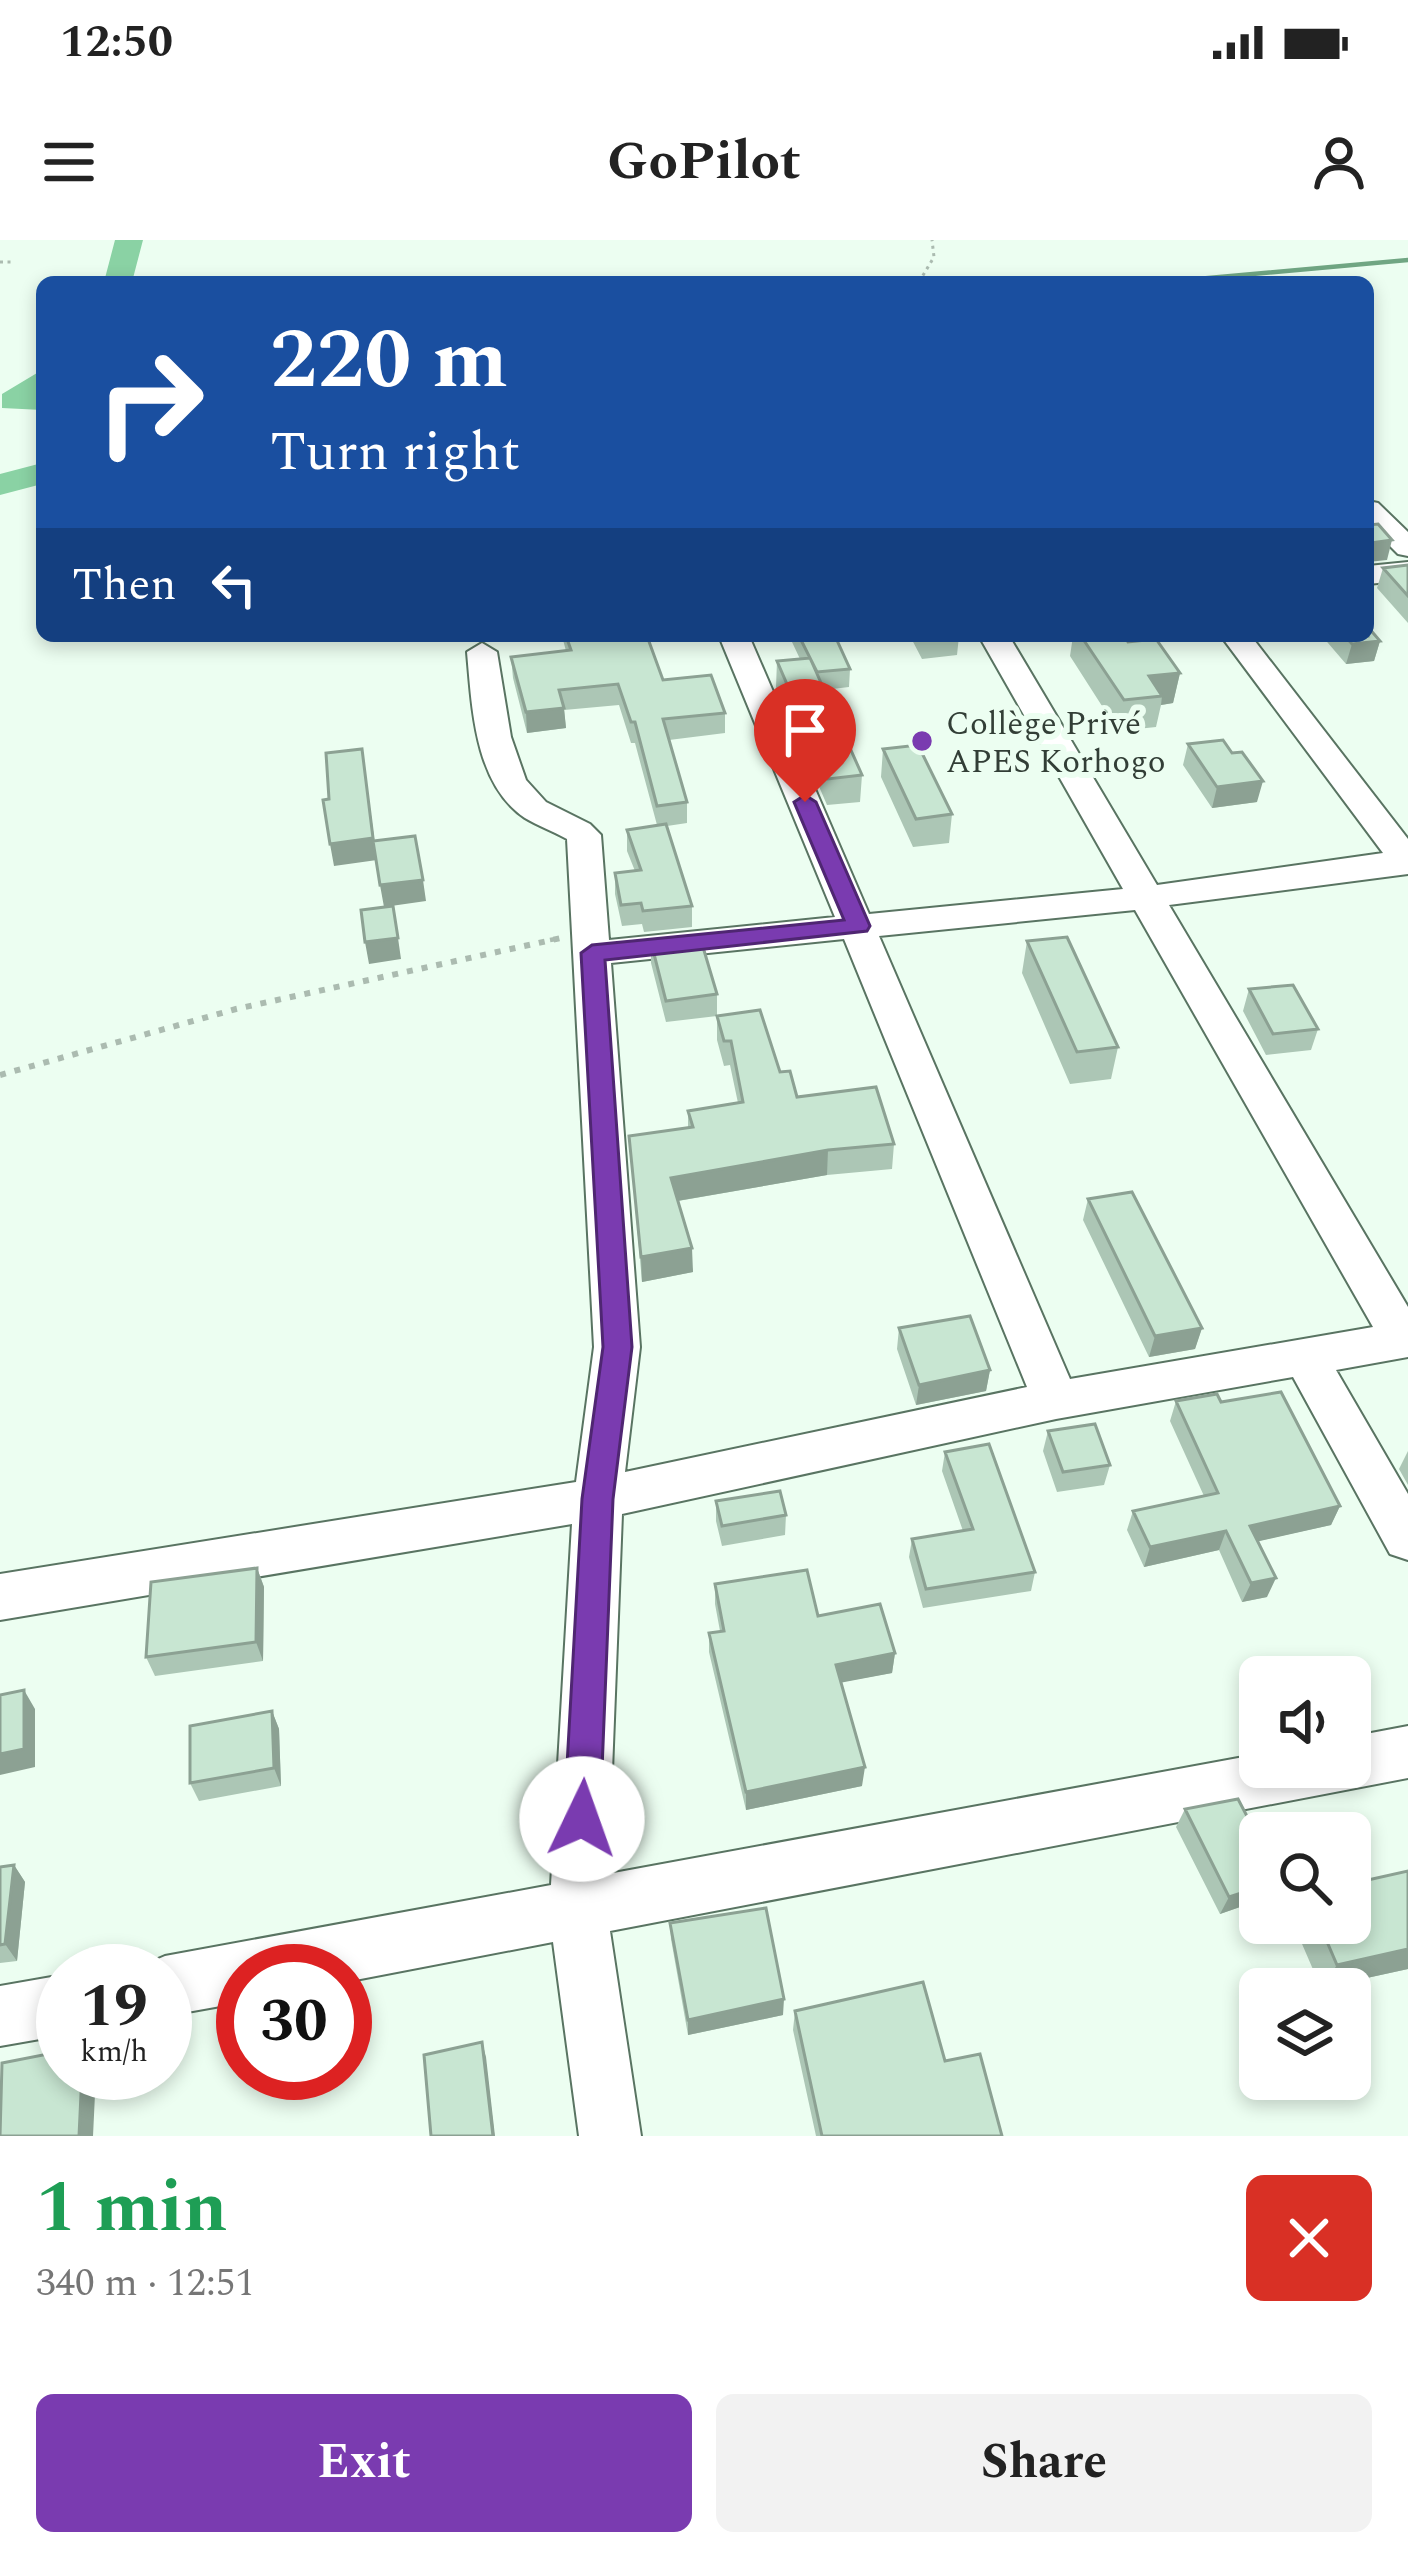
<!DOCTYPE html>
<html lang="en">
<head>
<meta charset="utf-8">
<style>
	body { margin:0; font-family:Spectral,serif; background:#f2f2f2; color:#222; height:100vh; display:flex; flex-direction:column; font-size:45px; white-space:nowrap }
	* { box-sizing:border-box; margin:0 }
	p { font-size:39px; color:#767676 }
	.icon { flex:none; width:66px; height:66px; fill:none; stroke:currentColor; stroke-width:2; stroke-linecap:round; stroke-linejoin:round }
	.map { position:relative; height:1896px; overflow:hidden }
	.sheet { display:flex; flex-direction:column; background:#fff; flex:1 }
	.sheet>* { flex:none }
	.hud { position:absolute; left:36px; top:36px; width:1338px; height:366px; border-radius:18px; box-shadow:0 6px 18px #0003; background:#1a4fa0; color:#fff; overflow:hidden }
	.controls { position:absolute; left:1239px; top:1416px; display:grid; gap:24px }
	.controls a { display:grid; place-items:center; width:132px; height:132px; border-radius:18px; background:#fff; box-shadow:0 6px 18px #0003; font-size:60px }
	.speed { position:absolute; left:36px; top:1704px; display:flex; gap:24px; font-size:60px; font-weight:700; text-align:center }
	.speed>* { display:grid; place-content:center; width:156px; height:156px; border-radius:50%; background:#fff; box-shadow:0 6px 18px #0003; line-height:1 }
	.speed small { font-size:30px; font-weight:400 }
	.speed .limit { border:18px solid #d22; background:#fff; color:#111 }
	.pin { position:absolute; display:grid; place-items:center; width:102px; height:102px; color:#fff; margin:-123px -51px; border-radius:50% 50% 50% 0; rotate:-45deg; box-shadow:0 0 12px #0007 }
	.pin .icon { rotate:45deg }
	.me { position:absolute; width:132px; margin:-66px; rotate:3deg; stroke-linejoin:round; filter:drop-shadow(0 0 9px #0008) }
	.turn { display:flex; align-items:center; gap:42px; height:252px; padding:0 36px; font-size:54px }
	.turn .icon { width:156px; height:156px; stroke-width:2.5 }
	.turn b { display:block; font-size:84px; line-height:102px }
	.then { display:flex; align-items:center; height:114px; padding:0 36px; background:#0003; gap:24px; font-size:45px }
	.round { display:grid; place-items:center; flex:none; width:126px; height:126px; border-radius:18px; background:#f2f2f2 }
	.head { display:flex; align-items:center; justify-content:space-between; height:204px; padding:0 36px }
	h1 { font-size:72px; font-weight:700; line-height:90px; color:#1e9e55 }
	.button { display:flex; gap:24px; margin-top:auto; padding:24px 36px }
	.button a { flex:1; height:138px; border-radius:18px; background:#7a3bb0; color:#fff; font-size:48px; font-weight:700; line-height:138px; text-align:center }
	.button a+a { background:#f2f2f2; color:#222 }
	.status { display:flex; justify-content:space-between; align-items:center; height:84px; padding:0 60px; background:#fff; direction:ltr }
	.status svg { height:33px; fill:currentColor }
	header { display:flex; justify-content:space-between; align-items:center; height:156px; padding:0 36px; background:#fff; font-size:54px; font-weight:700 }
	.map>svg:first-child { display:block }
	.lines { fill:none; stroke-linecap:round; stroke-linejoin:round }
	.stream { stroke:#70a683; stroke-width:4.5 }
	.river { fill:#8ad2a4; fill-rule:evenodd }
	.minor-casing { stroke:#597462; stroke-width:4 }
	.path-far2 { stroke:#abbbb0; stroke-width:3; stroke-dasharray:3 4.5; stroke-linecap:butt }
	.path-far1 { stroke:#abbbb0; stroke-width:4.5; stroke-dasharray:4.5 8; stroke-linecap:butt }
	.path { stroke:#abbbb0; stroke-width:6; stroke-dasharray:6 9; stroke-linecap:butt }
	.minor { fill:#fff; fill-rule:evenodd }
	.wall { fill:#acc6b5 }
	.shaded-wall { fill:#8ca193 }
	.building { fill:#c8e6d2; stroke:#8ca193; stroke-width:3 }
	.route { fill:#7a3bb0; stroke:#4f2672; stroke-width:3 }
	.poi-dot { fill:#7a3bb0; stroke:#ecfef1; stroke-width:4.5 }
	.labels { text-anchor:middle; stroke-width:12; stroke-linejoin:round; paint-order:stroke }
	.far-poi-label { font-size:33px; fill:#323e36; stroke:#ecfef1; text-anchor:start }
</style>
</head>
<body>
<div class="status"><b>12:50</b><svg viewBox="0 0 49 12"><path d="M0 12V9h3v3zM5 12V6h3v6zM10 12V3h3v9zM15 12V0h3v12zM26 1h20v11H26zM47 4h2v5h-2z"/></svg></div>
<header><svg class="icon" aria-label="menu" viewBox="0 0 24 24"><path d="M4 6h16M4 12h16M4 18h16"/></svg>GoPilot<svg class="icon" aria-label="person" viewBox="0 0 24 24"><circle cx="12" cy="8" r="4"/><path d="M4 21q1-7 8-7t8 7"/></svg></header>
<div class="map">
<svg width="1408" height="1896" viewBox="0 0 1408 1896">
	<rect width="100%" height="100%" fill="#ecfef1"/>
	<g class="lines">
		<!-- stream -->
		<path class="stream" d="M1164,42L1408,20"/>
		<!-- river -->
		<path class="river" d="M115,0H143L132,42H104Z
			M42,130V170L2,168V154Z
			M42,223V244L0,255V234Z"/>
		<!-- minor casing -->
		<g class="minor-casing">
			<path id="minor" d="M1368,261L1378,263L1408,292V316L1398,314L1368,284Z
				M1408,322V340L1368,344V326Z
				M719,396H749L869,674L1123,649L979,396H1009L1157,645L1383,613L1221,396H1251L1408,599V634L1169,665L1408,1067V1117L1336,1130L1408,1254V1320L1390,1314L1293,1137L1056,1179L622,1274L608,1634L1260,1514V1527H1350V1497L1408,1486V1538L610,1691L641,1896H579L553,1702L345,1742V1731H243V1762L165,1776V1731H142L144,1725L165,1716L551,1645L572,1284L0,1380V1334L576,1242L594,1107L567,599C553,591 538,586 525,578C474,544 472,466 467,412L482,403L497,412L511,497L526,540L546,562L590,584L601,595L609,700L835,677ZM1135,670L1373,1087L1070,1139L879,696ZM844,699L1027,1147L625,1232L640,1107L611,723Z
				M63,1735V1795L0,1806V1746Z"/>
		</g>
		<!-- path-far2 -->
		<path class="path-far2" d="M0,22H15
			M919,42L934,17L932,0"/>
		<!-- path-far1 -->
		<path class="path-far1" d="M550,700L561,698"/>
		<!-- path -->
		<path class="path" d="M0,835L236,769L561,698"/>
		<!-- minor -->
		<use href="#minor" class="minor"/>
	</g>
	<!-- wall -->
	<path class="wall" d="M1408,325V383L1377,348L1383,328Z
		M562,396H647L663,440L725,473V493L669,500L687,562V583L667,586L692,666V687L644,692L642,684L622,686L615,654V633L635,631L627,611V590L657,585L635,503H631L619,465L564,470L566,488L527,493L513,438L511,417L566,411Z
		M793,396H835L850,429L849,447L824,450L862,535L860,562L827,565L776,447L777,421L800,419L792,402Z
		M910,396H959L957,415L922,419Z
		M1073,396H1124L1128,402L1180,433L1173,463L1161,465L1156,487L1118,491L1070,416Z
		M1322,396H1368L1380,401L1374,421L1346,424Z
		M1188,504L1257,562L1212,568L1183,525Z
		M883,509L952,574L949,603L913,607L881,537Z
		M1027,701L1118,807L1111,839L1070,844L1022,733Z
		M651,702L717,754V776L666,782L651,723Z
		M1249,749L1318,789L1311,810L1266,815L1243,771Z
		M717,776L780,832L797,857L894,904L892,929L827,935L678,961L693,1032L642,1042L629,896L688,888V871L738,863L730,825L724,826L717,800Z
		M1088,959L1202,1088L1195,1109L1149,1117L1083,980Z
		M899,1088L990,1130L986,1151L916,1165L897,1109Z
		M1176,1161L1221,1162L1340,1266L1331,1285L1258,1301L1267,1357L1242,1362L1219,1310L1144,1327L1127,1290L1133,1271L1204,1256L1170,1181Z
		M1048,1191L1110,1225L1104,1245L1057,1252L1043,1211Z
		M1408,1211V1245L1399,1229Z
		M945,1212L1035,1332L1031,1351L923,1368L909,1317L912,1299L963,1291L942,1231Z
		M716,1261L786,1275L785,1295L722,1306L716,1281Z
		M257,1328L264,1347L263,1421L155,1436L146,1417Z
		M715,1344L818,1376L895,1413L892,1433L841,1442L862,1546L746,1570L709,1412V1393L720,1391L715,1364Z
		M272,1471L279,1489L281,1546L199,1561L190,1543Z
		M1185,1569L1260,1601V1660L1220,1674L1176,1587Z
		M14,1625L25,1642L17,1721L0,1723V1627Z
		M1408,1631V1729L1321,1748L1293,1683H1350Z
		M670,1683L783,1775L688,1795L671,1699Z
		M795,1771L945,1821L1002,1896H816L793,1790Z"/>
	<!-- shaded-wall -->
	<path class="shaded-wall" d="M1392,300L1387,320L1368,322L1370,303Z
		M1380,401L1374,421L1346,424L1352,404Z
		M1180,433L1173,463L1161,465L1162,456L1149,436Z
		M564,468L566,488L527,493L526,472Z
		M365,530L377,620L334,626L330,604Z
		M1263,541L1257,562L1212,568L1217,547Z
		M423,640L426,661L384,667L380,645Z
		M398,698L401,719L369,724L365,702Z
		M828,910L827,935L671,962V938Z
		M692,1008L693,1032L642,1042L641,1017Z
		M1202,1088L1195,1109L1149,1117L1155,1096Z
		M990,1130L986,1151L916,1165L919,1145Z
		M1340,1266L1331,1285L1242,1305L1250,1286Z
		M1226,1291L1219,1310L1144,1327L1150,1307Z
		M257,1328L264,1347L263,1421L256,1402Z
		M1276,1338L1267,1357L1242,1362L1251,1343Z
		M895,1413L892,1433L834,1444L836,1425Z
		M24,1450L35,1469V1527L0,1535V1514Z
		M272,1471L279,1489L281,1546L274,1528Z
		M865,1527L862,1546L746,1570V1552Z
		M14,1625L25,1642L17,1721L5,1704Z
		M1260,1647V1660L1220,1674L1229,1657Z
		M1408,1709V1729L1321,1748L1337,1725Z
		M784,1759L783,1775L688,1795V1780Z
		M482,1802L486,1817L495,1896H493Z
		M82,1833H96L93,1896H79Z"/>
	<!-- building -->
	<path class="building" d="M1378,284L1392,300L1370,303L1369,313L1368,285Z
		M1408,325V356L1383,328Z
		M1368,387L1380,401L1352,404L1345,396H1368Z
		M566,396H647L663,440L711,435L725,473L663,479L687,562L657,566L635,482H631L618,444L559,450L564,468L526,472L511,417L571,410Z
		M799,396H835L850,429L817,432Z
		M1081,396H1124L1128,402L1156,399L1180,433L1149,436L1162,456L1124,460Z
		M810,418L862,535L828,539L777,421Z
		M1223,500L1232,513L1242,512L1263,541L1217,547L1188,504Z
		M918,505L952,574L916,579L883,509Z
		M362,509L373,598L330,604L323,560L329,559L326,513Z
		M666,584L692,666L643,671L641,663L621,665L615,633L641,630L627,590Z
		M415,596L423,640L380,645L373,601Z
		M393,666L398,698L365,702L361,670Z
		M700,697L717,754L666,761L651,702Z
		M1067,697L1118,807L1077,812L1027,701Z
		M1293,745L1318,789L1273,794L1249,749Z
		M760,770L780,832L790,831L797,857L876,847L894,904L828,910L671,938L692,1008L641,1017L629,896L693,887L688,871L743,862L731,801H724L717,776Z
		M1132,952L1202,1088L1155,1096L1088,959Z
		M970,1076L990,1130L919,1145L899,1088Z
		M1281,1152L1340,1266L1250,1286L1276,1338L1251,1343L1226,1291L1150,1307L1133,1271L1218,1253L1176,1161L1217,1154L1221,1162Z
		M1095,1184L1110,1225L1063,1232L1048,1191Z
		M989,1204L1035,1332L926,1349L912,1299L973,1289L945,1212Z
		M780,1251L786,1275L722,1286L716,1261Z
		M257,1328L256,1402L146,1417L151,1342Z
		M807,1330L818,1376L880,1364L895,1413L836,1425L865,1527L746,1552L709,1393L724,1391L715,1344Z
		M24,1450V1509L0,1514V1455Z
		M272,1471L274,1528L190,1543V1486Z
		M1238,1559L1260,1601V1647L1229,1657L1185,1569Z
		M14,1625L5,1704L0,1705V1627Z
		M1408,1631V1709L1337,1725L1319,1683H1350V1644Z
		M766,1668L784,1759L688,1780L670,1683Z
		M923,1742L945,1821L980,1814L1002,1896H822L795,1771Z
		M482,1802L493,1896H431L424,1815Z
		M63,1811V1833H82L79,1896H0L2,1823Z"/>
	<!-- route -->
	<path class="route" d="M805,555L816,562L870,686L867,691L605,720L632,1107L613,1259L600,1579L595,1591L582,1596L569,1591L564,1579L582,1259L603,1107L581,713L592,705L844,680L794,562Z"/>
	<!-- markers -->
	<circle class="poi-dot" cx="922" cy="501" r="12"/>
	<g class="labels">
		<!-- far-poi labels -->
		<g class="far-poi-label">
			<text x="946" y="494">Collège Privé<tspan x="946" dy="38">APES Korhogo</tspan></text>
		</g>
	</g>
</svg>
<div class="controls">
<a><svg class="icon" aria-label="sound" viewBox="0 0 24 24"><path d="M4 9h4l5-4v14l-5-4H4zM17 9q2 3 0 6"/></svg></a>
<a><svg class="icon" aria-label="search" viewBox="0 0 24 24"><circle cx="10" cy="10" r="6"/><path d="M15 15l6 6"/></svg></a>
<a><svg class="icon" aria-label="layers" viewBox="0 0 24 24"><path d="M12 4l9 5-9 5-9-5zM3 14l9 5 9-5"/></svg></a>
</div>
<div class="speed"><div>19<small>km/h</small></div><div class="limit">30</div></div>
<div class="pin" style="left:805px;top:562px;background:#d93025"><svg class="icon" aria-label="arrive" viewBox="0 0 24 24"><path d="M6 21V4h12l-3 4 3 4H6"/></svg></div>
<svg class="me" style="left:582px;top:1579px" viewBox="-20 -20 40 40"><circle r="19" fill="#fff"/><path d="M0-13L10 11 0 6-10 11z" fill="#7a3bb0"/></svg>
<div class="hud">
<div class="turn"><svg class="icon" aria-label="right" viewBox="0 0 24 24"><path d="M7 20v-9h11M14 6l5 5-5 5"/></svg><div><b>220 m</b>Turn right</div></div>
<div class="then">Then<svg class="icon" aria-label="left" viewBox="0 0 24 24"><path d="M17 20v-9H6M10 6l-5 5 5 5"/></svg></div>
</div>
</div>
<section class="sheet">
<div class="head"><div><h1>1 min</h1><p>340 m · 12:51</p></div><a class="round" style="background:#d93025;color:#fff"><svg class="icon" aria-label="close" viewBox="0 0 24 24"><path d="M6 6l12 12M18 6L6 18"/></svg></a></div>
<div class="button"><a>Exit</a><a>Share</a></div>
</section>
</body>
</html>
